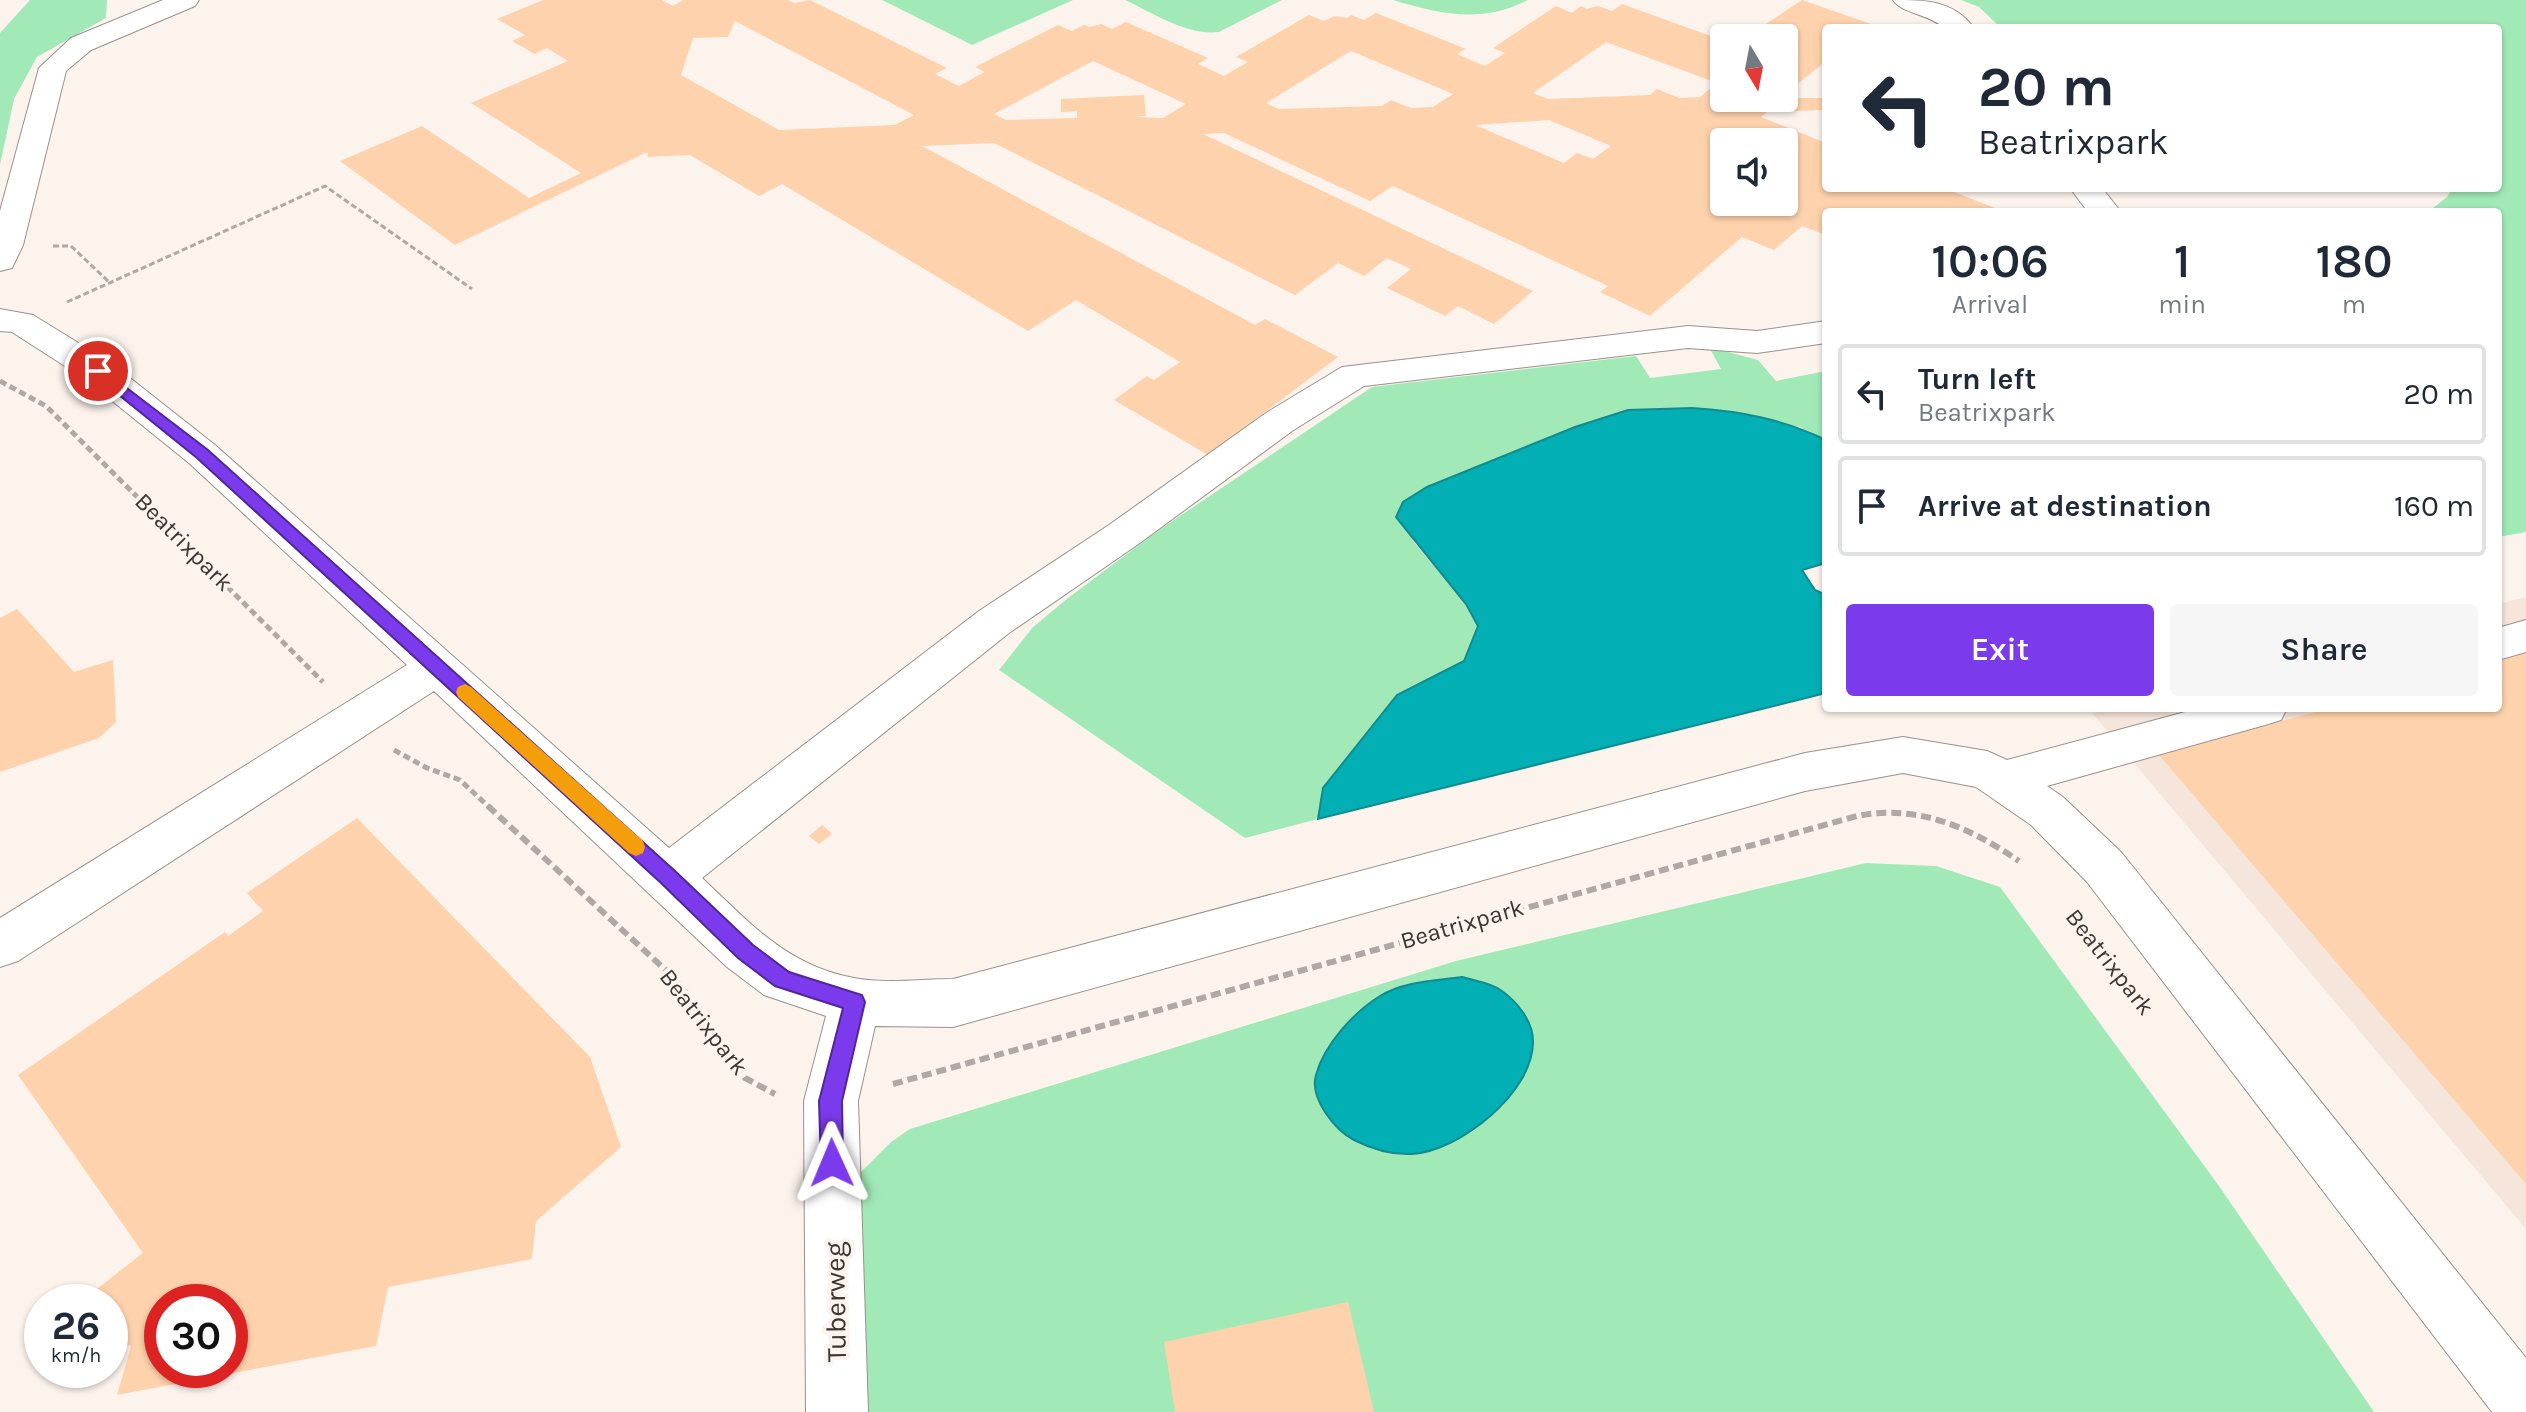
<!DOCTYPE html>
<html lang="en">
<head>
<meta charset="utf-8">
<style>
	body { margin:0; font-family:Karla,sans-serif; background:#f6f6f7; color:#1f2937; height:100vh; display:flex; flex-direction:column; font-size:30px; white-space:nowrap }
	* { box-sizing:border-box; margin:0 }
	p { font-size:26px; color:#747a83 }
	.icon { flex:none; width:44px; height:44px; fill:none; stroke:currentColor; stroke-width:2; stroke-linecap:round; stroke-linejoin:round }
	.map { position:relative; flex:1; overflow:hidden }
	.details { position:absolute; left:1822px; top:208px; width:680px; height:504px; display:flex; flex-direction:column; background:#fff; border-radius:8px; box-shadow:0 2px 6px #0004 }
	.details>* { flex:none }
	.banner { position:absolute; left:1822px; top:24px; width:680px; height:168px; border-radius:8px; box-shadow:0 2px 6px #0004; background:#fff; color:#1f2937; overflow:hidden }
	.needle { width:52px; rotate:170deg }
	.fabs { position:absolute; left:1710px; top:24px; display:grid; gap:16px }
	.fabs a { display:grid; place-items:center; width:88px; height:88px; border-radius:8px; background:#fff; box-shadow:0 2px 6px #0004; font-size:40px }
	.speed { position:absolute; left:24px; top:1284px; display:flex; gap:16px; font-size:40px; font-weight:700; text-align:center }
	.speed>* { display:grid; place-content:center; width:104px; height:104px; border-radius:50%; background:#fff; box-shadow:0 2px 6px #0004; line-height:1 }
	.speed small { font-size:20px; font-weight:400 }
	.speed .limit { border:12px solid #d22; background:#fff; color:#111 }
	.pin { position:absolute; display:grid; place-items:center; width:68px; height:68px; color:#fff; margin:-34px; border:4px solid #fff; border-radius:50%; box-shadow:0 2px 8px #0007 }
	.me { position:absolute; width:88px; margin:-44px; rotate:359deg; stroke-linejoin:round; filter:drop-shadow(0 0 6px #0008) }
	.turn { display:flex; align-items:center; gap:28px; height:168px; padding:0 24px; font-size:36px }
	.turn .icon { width:104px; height:104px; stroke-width:2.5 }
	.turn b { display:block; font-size:56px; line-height:68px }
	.eta { display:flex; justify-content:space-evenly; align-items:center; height:136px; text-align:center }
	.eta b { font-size:48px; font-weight:600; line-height:56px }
	.action { display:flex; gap:16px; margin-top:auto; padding:16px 24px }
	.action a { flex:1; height:92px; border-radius:8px; background:#7c3aed; color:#fff; font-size:32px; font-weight:600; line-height:92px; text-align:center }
	.action a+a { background:#f6f6f7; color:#1f2937 }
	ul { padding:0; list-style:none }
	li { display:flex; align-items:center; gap:24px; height:100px; margin:0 16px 12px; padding:0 8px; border:4px solid #e0e1e3; border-radius:8px }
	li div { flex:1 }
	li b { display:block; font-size:30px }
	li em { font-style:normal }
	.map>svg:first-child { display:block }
	.built { fill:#f5e5db }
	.green { fill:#a1eab7; fill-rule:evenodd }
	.water { fill:#01afb5; stroke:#128b8e; stroke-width:2 }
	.building { fill:#fed2ac; fill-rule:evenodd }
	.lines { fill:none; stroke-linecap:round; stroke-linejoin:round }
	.minor-casing { stroke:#99918c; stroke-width:2 }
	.path-far2 { stroke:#afa8a4; stroke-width:3; stroke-dasharray:6 3; stroke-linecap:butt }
	.path-far1 { stroke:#afa8a4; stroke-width:5; stroke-dasharray:7 4; stroke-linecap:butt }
	.path { stroke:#afa8a4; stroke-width:6; stroke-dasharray:10 5; stroke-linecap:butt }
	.minor { fill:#fff; fill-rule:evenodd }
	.route { fill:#7c3aed; stroke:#51269a; stroke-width:2 }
	.slow { fill:#f59e0b }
	.labels { text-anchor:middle; stroke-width:8; stroke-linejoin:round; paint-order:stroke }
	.street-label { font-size:24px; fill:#3a3634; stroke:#fcf3ed }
	.near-street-label { font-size:28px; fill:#3a3634; stroke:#fcf3ed }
</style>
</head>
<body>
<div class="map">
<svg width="2526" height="1412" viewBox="0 0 2526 1412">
	<rect width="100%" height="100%" fill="#fcf3ed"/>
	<!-- built -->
	<path class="built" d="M2526,597V1229L2092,713L2109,708H2498V604Z"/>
	<!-- green -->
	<path class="green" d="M30,0H107L106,18L37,57L14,99L0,165V33Z
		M882,0H1073L972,45Z
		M1125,0H1282L1219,32C1187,36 1153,13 1125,0Z
		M1393,0H1528C1482,24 1440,14 1393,0Z
		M1961,0H2526V532L2498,537V212H2428L2447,197L2453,188H2498V28H2001L1979,7Z
		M1709,347L1758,360L1776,381L1826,371V440L1800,427L1628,410L1575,427L1427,487L1403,502L1413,541L1466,604L1478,626L1464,661L1397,695L1323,788L1318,819L1245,838L999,670L1033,627L1068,598L1159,530L1372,387L1636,356L1650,378L1721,369Z
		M1866,863L1936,866L2000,887L2219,1186L2374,1412H856L851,1182L891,1142L910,1129L1456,961ZM1462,977L1500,989L1524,1011L1527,1067L1503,1106L1471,1133L1349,1138L1330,1119L1316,1093Z"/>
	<!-- water -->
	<path class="water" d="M1692,408C1740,411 1782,419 1826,440V563L1802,570L1815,590L1826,595V693L1318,819L1323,788L1397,695L1464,661L1478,626L1466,604L1396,517L1403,502L1427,487L1575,427L1628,410Z
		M1462,977C1475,981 1492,983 1502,991C1517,1002 1533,1021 1533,1041C1534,1092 1460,1151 1412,1154C1392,1155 1372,1149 1354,1140C1335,1130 1309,1098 1316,1075C1324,1045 1354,1012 1380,996C1404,981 1435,981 1462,977Z"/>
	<!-- building -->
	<path class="building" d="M543,0H662L673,6L683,0H788L794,3L810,0L947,68L935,74L959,86L985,72L975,67L1058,25L1072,31L1084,25L1089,27L1101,24L1112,29L1126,22L1208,58L1198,64L1224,76L1248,62L1236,57L1309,15L1324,21L1334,16L1347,18L1351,15L1364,20L1376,13L1466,49L1457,54L1485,66L1505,53L1493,48L1556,6L1572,13L1581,6L1587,9L1598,6L1612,11L1622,4L1719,39L1711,45L1724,50V98H1826V110L1767,112L1761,117L1826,143V188H1944L2005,212H1826V235L1802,226L1774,250L1742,237L1650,316L1600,292L1608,286L1393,186L1370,201L1224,133L1203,134L1533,291L1494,324L1458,306L1445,316L1387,288L1411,269L1387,258L1364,276L1338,263L1295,295L994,143L922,146L1255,325L1265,319L1338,357L1208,455L1114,400L1147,376L1154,380L1180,362L1076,300L1028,331L782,184L759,196L690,155L647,157L648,153H645L455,245L340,161L422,126L529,198L581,173L471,103L568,61L547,48L535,54L512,41L525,35L497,19ZM735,21L914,115L895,125L779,130L681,75L693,38L728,37ZM1606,42L1717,83L1700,97L1679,98L1657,89L1650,95L1548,99L1533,93ZM1351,51L1453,94L1433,107L1411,108L1391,100L1382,106L1278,109L1266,103ZM1093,61L1186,104L1163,118L1135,117L1146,116L1144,95L1061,99V112L1077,111V118L1006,120L994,114ZM1549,120L1611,146L1593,159L1577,153L1564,163L1475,125ZM1724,142H1784V202H1724Z
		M1802,0L1871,24L1867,28H1826V61L1784,95V38H1745Z
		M17,609L74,672L113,660L116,722L99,738L0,772V618Z
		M2526,653V1184L2159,755L2329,708H2498V661Z
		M357,818L590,1057L621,1147L536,1221L532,1259L388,1287L376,1346L117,1395L131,1346L110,1339V1302H80L143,1253L18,1075L225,932L228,936L263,911L247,893ZM162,1302H230V1370H162Z
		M822,825L832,834L819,844L809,836Z
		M1348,1302L1374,1412H1175L1164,1342Z"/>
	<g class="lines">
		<!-- minor casing -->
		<g class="minor-casing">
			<path id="minor" d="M163,0H199L195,6L91,50L66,71L23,245L12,268L0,271V211L39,68L71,38Z
				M1893,0C1925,0 1953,0 1974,28H1944C1930,14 1902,14 1893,0Z
				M2070,188H2102L2121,212H2088Z
				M0,309L33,315L111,363L215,445L669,848L979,611L1109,525L1266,413L1342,367L1688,326L1757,331L1826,321V343L1757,353L1688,348L1364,386L1292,431L1137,545L1009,633L702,878C749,922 787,966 854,978C885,984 921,979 953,979L1805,753L1903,737L1987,751L2007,760L2200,708H2287L2281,720L2265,725L2047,786L2063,797L2121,852L2526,1358V1412H2492L2087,882L2031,825L1976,787L1903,773L1805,791L953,1027L875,1026L858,1101L868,1412H806L804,1101L826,1016L764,995L727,967L434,691L18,961L0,967V918L407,665L189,463L85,379L12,332L0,331Z
				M2526,620V652L2498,660V628Z"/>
		</g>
		<!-- path-far2 -->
		<path class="path-far2" d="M53,246H71L109,282
			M67,302L325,186L472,289"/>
		<!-- path-far1 -->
		<path class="path-far1" d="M0,381L46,406L323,682
			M394,750L427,768L460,780L490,808"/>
		<!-- path -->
		<path class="path" d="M488,806L671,975L698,1007L745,1078L775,1094
			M893,1084L1857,816C1918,804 1969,827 2019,861"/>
		<!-- minor -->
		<use href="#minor" class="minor"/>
	</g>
	<!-- route -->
	<path class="route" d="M98,366L208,450L675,871L753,945L789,972L862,995L865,1002L842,1101L843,1163L840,1171L832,1175L824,1171L821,1163L819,1101L843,1008L775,986L738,958L661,883L197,458L93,374L91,371Z"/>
	<!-- slow -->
	<path class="slow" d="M465,684L471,687L643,841L645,847L643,853L636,856L629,853L458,697L456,692L458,687Z"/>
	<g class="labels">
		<!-- street labels -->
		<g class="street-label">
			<text transform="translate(184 542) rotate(45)" y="8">Beatrixpark</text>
			<text transform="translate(1462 924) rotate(-16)" y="8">Beatrixpark</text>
			<text transform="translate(2110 962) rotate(52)" y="8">Beatrixpark</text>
			<text transform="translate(704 1022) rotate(52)" y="8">Beatrixpark</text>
		</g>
		<!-- near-street labels -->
		<g class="near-street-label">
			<text transform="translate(835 1302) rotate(-91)" y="10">Tuberweg</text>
		</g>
	</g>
</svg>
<div class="fabs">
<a><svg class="needle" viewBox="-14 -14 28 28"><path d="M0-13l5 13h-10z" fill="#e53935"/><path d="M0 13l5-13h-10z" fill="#747a83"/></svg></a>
<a><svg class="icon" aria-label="sound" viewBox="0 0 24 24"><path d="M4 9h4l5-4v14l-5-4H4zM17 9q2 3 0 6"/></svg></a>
</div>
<div class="speed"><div>26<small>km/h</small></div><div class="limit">30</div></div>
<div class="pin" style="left:98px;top:371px;background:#d93025"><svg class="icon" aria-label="arrive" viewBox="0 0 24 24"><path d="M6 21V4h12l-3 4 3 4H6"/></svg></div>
<svg class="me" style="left:832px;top:1163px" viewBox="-20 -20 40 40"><path d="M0-17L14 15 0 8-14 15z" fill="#7c3aed" stroke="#fff" stroke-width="4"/></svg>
<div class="banner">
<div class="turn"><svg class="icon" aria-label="left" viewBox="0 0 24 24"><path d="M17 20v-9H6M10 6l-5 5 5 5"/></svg><div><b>20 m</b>Beatrixpark</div></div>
</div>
<section class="details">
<div class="eta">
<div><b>10:06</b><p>Arrival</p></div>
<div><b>1</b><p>min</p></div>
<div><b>180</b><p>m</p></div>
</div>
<ul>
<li><svg class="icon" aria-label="left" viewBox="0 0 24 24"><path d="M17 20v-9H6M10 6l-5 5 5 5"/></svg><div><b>Turn left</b><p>Beatrixpark</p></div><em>20 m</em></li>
<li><svg class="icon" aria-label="arrive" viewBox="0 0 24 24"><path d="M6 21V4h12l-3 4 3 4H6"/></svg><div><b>Arrive at destination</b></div><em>160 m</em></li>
</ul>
<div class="action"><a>Exit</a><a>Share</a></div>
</section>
</div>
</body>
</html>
